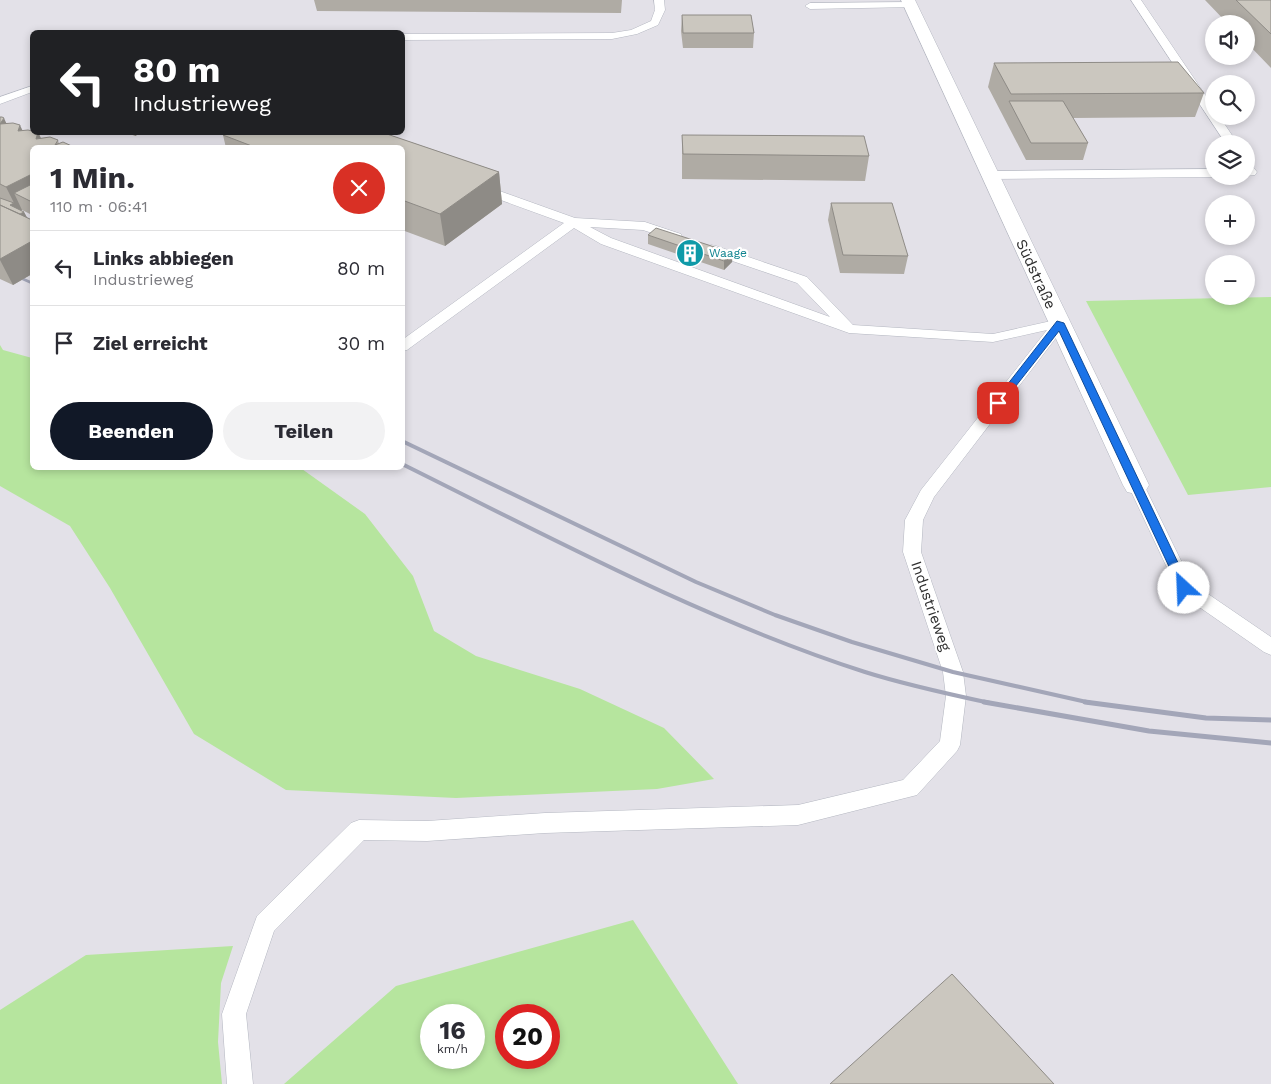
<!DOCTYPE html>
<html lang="de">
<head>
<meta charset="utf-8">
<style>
	body { margin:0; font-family:"Work Sans",sans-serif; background:#f2f2f3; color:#2b2b33; height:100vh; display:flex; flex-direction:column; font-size:19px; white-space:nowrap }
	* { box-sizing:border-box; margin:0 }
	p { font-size:16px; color:#7c7c81 }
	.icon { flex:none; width:28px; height:28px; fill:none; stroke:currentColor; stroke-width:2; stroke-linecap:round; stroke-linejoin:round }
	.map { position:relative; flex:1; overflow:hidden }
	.drawer { position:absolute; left:30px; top:145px; width:375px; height:325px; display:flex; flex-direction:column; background:#fff; border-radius:8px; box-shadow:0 2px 8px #0003 }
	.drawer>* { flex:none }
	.hud { position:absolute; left:30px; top:30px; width:375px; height:105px; border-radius:8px; box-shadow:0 2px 8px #0003; background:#202124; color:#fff; overflow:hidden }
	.fabs { position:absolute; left:1205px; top:15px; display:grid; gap:10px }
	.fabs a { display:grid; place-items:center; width:50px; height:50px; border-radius:50%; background:#fff; box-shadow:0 2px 8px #0003; font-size:25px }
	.speed { position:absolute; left:420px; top:1004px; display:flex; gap:10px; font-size:25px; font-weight:700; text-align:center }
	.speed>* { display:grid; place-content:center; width:65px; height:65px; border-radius:50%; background:#fff; box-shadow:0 2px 8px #0003; line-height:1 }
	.speed small { font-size:12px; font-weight:400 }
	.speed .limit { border:8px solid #d22; background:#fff; color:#111 }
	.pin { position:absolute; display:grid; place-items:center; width:42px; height:42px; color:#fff; margin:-21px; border-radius:10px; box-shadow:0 2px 8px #0006 }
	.me { position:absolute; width:55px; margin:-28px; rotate:335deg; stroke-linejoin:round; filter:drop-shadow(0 0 4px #0008) }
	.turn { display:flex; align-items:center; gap:18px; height:105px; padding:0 20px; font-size:22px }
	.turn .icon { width:65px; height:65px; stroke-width:2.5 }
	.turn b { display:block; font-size:35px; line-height:42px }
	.round { display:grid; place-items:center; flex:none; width:52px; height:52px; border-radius:26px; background:#f2f2f3 }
	.head { display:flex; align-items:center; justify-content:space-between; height:85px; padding:0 20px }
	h1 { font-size:30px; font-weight:700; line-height:38px }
	.primary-button { display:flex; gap:10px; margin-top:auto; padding:10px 20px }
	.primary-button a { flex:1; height:58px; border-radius:30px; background:#111827; color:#fff; font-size:20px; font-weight:700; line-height:58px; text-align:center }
	.primary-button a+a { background:#f2f2f3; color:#2b2b33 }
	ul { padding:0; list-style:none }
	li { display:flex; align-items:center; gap:15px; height:75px; padding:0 20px; border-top:1px solid #e1e1e2 }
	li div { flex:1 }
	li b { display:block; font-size:19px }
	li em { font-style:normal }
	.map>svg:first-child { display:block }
	.industrial { fill:#e3e1e8; fill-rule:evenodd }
	.green { fill:#b6e59e; fill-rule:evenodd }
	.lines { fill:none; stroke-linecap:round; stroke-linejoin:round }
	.lane-casing { stroke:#b4b7c1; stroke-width:1 }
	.street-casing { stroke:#b4b7c1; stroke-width:1 }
	.lane { fill:#fff; fill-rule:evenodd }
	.street { fill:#fff; fill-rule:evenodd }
	.rail-far2 { stroke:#a3a6b8; stroke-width:3 }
	.rail-far1 { stroke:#a3a6b8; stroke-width:4 }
	.rail { stroke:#a3a6b8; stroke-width:5 }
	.wall { fill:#afaba4 }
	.shaded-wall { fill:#8e8b86 }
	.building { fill:#cbc7bf; stroke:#8e8b86 }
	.route { fill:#1a73e8; stroke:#114b97 }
	.labels { text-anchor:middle; stroke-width:4.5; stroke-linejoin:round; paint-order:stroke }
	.far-culture-label { font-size:12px; fill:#0d838f; stroke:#fff; text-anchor:start }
	.street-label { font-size:15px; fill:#2e2e2e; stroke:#fff }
</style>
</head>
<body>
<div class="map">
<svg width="1271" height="1084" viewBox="0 0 1271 1084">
	<rect width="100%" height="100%" fill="#efe9e1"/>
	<!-- industrial -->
	<path class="industrial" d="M0,0H1271V1084H0ZM1214,24H1246V56H1214ZM32,32H402V132H32ZM1214,84H1246V116H1214ZM1214,144H1246V176H1214ZM32,148H402V468H32ZM1214,204H1246V236H1214ZM1214,264H1246V296H1214ZM431,1015H474V1058H431ZM506,1015H549V1058H506Z"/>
	<!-- green -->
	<path class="green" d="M1271,297V487L1188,495L1086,301Z
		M0,345L3,350L32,358V468L302,469L365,514L413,576L434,631L476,656L580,689L664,728L714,779L657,789L456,798L286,790L194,734L110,588L70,526L0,486Z
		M633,920L738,1084H284L396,986ZM431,1015H474V1058H431ZM506,1015H549V1058H506Z
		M233,946L221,983L218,1042L222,1084H0V1010L86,955Z"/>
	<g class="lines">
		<!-- lane casing -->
		<g class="lane-casing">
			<path id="lane" d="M654,0H664L665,10L658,25L637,34L612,39L402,40V34L612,33L631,30L651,21L655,10Z
				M1131,0H1141L1214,108V116H1219L1238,144H1226Z
				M911,2L916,5L914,7L810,9L805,6L810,3Z
				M32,86V92L0,104V97Z
				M1246,162L1250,163L1257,172L1255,175L1246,176Z
				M1214,169V177L990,179L984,175L990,171Z
				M480,184L575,218L645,222L681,234L682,237L676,241L643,230L590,227L611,238L830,317L797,283L706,252L704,249L711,245L716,246L807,277L853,325L993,334L1060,319L1065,320L1067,323L1065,326L934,497L923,520L921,552L963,672L966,696L960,745L957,751L917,795L798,825L545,833L427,841L364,840L274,931L246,1014L253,1084H227L222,1014L257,916L351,823L359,820L427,821L545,813L798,805L903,780L940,741L946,696L943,672L903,552L905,520L921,490L1047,330L993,342L849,333L601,244L574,228L407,350L402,351V340L564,223L476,191L474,188Z
				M1136,479L1142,481L1144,485L1192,583L1271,637V655L1264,652L1179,593L1128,485L1130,481Z"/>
		</g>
		<!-- street casing -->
		<g class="street-casing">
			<path id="street" d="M901,0H915L1149,485L1145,492L1136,494L1127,492L1123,485Z"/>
		</g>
		<!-- lane -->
		<use href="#lane" class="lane"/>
		<!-- street -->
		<use href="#street" class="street"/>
		<!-- rail-far2 -->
		<path class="rail-far2" d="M23,279L32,283"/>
		<!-- rail-far1 -->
		<path class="rail-far1" d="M402,441L696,582L775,615L852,642L953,672L1091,703
			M402,464C553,539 704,620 865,672C906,685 948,694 990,703"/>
		<!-- rail -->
		<path class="rail" d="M984,702L1149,731L1271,743
			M1085,702L1206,718L1271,720"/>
	</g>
	<!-- wall -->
	<path class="wall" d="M314,0H622L621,13L317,11Z
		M1205,0H1271V68L1246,42V24H1228Z
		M682,15L754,33L753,48H683L681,31Z
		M994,63L1204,93L1195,117L1073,118L1088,143L1083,160H1026L988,87Z
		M0,117L6,123L23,131L32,132H38L41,138L58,140L59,144L76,148H32V215L22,210L21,211L24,212L27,218L32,220V274L13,285L0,279Z
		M125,132H143L135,136Z
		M228,132H381L499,172L502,204L445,246L402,230V148H226L223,135Z
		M682,135L869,156L865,181L682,179Z
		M831,203L908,256L904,274L840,273L828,220Z
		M648,235L733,253L732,262L724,270L648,244Z"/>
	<!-- shaded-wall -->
	<path class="shaded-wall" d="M4,118L15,143L0,124Z
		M20,125L31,149L18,131Z
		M38,132L45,148L36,139Z
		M134,132H143L135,136Z
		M499,172L502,204L445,246L440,214Z
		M32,174V202L14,193L22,210L14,214L10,205L14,203L6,187Z
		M24,212L29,221H7Z
		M32,241V274L13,285L0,260V259Z
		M733,253L732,262L724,270V261Z"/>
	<!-- building -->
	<path class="building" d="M1236,0H1271V34Z
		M682,15H751L754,33H683Z
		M1178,62L1204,93L1011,94L994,63Z
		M1009,101H1063L1088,143H1031Z
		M0,117H2L4,118L0,124L13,123L20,125L18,131L28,130L32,131V132H38L36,139L50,137L58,140L55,145L63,142L76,148H32V174L6,187L0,184Z
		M228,132H381L499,172L440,214L402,200V148H257L223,135Z
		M682,135L864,136L869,156L683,154Z
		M32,184V202L14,193Z
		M0,198L14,203L10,205L24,212L20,214L0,205Z
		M831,203H892L908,256L843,255Z
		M0,205L32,220V241L0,259Z
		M656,228L733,253L724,261L648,235Z
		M952,974L1054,1084H830Z"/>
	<!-- route -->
	<path class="route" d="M1057,321L1064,323L1190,588L1189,591H1180L1179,588L1059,331L1001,405H994L993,403Z"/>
	<!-- icons -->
	<defs>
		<g id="building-disc" transform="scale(1.4375)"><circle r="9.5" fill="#0f9aa8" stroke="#fff"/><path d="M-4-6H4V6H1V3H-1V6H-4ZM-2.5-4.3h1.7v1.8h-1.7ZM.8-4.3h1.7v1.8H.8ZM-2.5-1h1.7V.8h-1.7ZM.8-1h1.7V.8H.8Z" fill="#fff"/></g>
	</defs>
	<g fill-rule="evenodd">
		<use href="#building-disc" x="690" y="253"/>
	</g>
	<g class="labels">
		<!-- far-culture labels -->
		<g class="far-culture-label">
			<text x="709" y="257">Waage</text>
		</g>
		<!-- street labels -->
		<g class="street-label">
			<text transform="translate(1036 274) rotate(65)" y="5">Südstraße</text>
			<text transform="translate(931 606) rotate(71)" y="5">Industrieweg</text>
		</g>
	</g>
</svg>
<div class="fabs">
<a><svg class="icon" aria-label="sound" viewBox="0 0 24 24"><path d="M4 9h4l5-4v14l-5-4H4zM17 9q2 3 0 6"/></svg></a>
<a><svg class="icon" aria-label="search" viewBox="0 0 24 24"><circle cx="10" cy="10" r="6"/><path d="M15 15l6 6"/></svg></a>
<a><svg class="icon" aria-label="layers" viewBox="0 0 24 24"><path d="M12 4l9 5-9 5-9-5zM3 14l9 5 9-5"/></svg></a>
<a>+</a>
<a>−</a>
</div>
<div class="speed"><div>16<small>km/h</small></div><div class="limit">20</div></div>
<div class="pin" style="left:998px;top:403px;background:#d93025"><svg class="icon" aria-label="arrive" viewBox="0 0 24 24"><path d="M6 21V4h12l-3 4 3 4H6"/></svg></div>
<svg class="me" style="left:1184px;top:588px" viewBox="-20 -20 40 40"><circle r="19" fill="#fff"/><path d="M0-13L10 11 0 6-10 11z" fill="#1a73e8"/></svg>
<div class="hud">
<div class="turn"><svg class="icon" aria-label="left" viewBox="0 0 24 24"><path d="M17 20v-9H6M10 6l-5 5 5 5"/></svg><div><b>80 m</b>Industrieweg</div></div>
</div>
<section class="drawer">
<div class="head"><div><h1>1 Min.</h1><p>110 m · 06:41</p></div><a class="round" style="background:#d93025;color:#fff"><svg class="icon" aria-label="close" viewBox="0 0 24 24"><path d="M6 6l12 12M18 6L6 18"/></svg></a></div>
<ul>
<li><svg class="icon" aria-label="left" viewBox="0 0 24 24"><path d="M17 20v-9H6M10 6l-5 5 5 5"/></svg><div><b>Links abbiegen</b><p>Industrieweg</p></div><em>80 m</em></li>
<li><svg class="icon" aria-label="arrive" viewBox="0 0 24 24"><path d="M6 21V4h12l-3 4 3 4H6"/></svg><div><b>Ziel erreicht</b></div><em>30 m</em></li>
</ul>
<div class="primary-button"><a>Beenden</a><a>Teilen</a></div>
</section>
</div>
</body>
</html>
